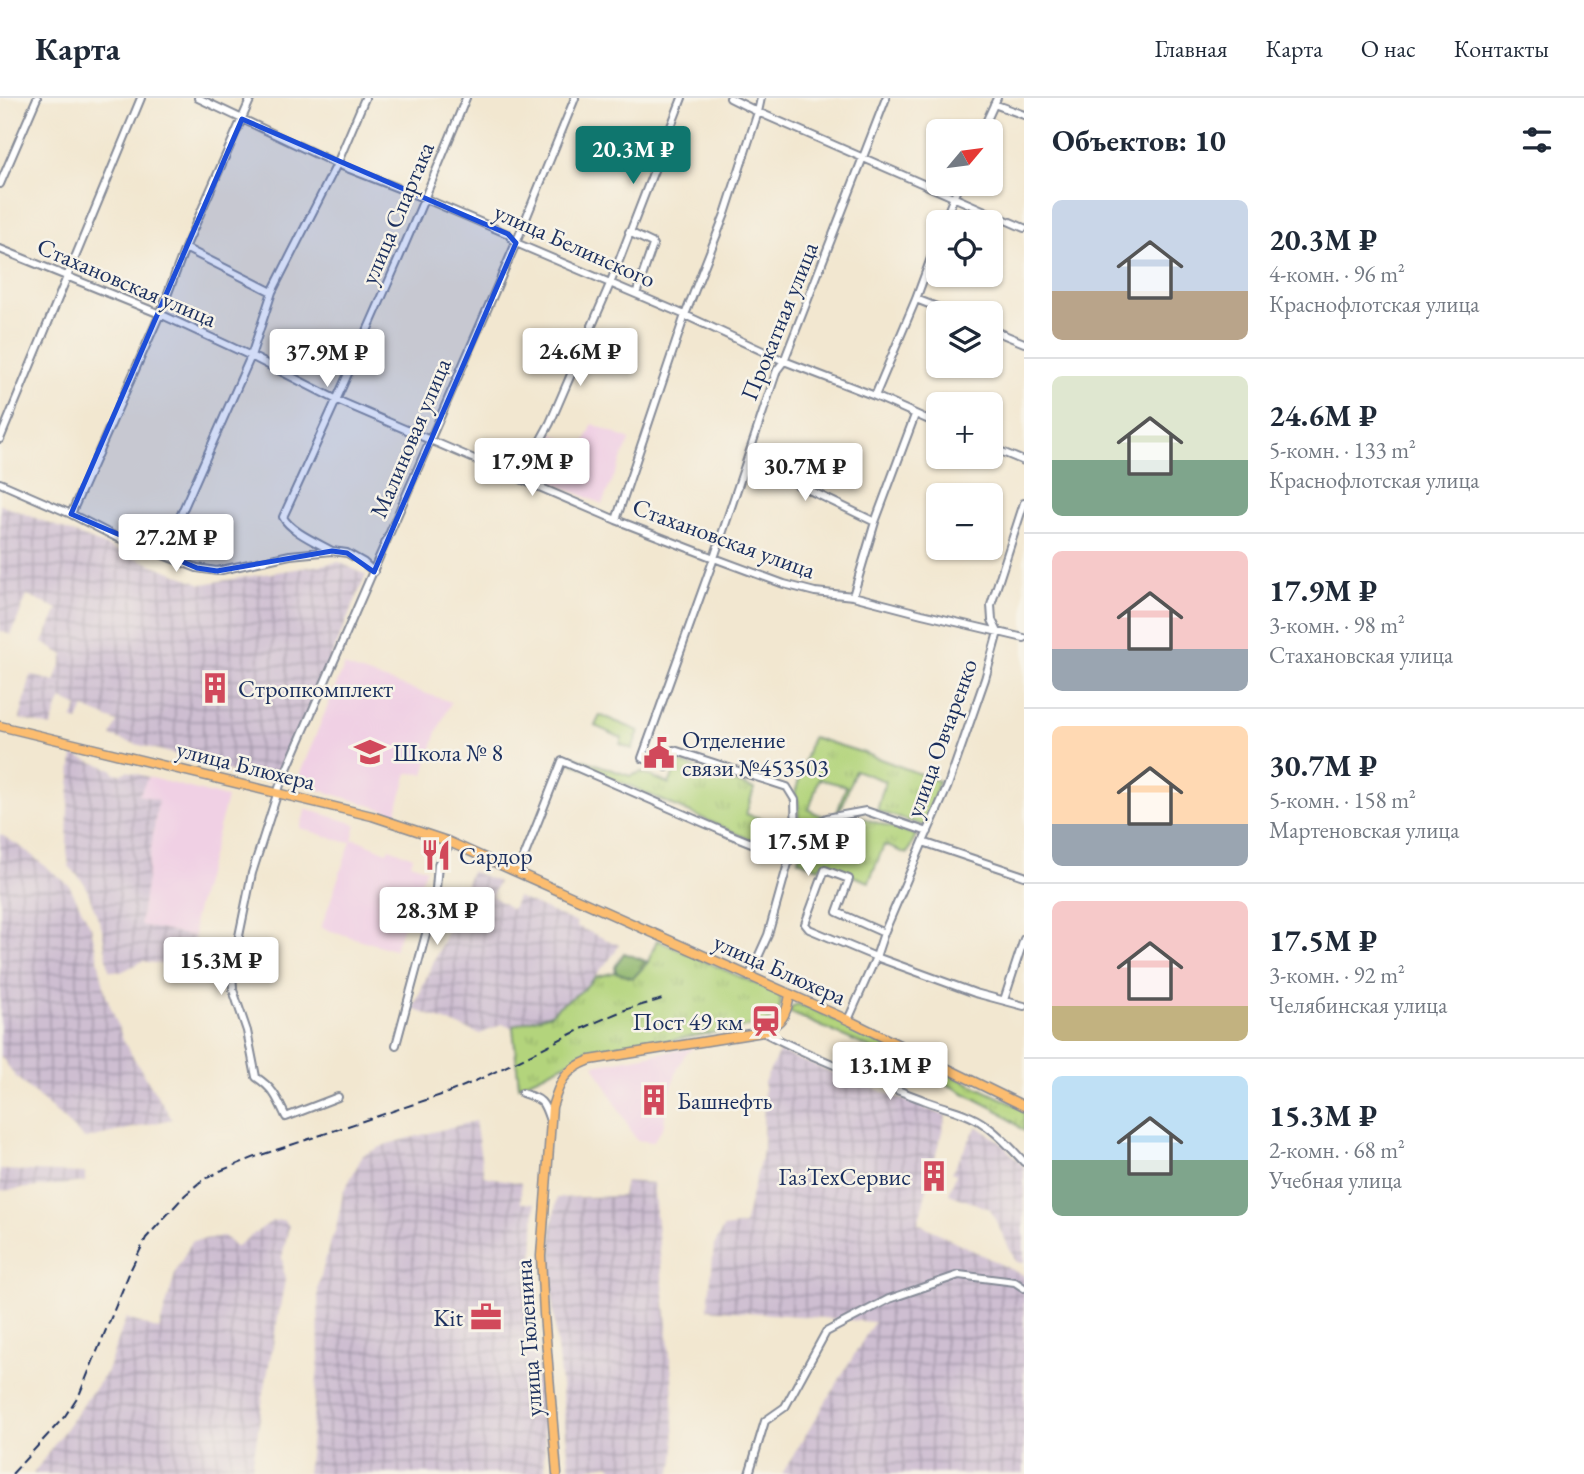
<!DOCTYPE html>
<html lang="ru">
<head>
<meta charset="utf-8">
<style>
	body { margin:0; font-family:"EB Garamond",serif; background:#f2f2f3; color:#1f2937; height:100vh; display:flex; flex-direction:column; font-size:26px; white-space:nowrap }
	* { box-sizing:border-box; margin:0 }
	p { font-size:23px; color:#747a83 }
	.icon { flex:none; width:38px; height:38px; fill:none; stroke:currentColor; stroke-width:2; stroke-linecap:round; stroke-linejoin:round }
	.map { position:relative; flex:1; overflow:hidden }
	.panel { display:flex; flex-direction:column; background:#fff; width:560px }
	.panel>* { flex:none }
	.needle { width:46px; rotate:61deg }
	.controls { position:absolute; left:926px; top:21px; display:grid; gap:14px }
	.controls a { display:grid; place-items:center; width:77px; height:77px; border-radius:10px; background:#fff; box-shadow:0 2px 5px #0004; font-size:35px }
	.price { position:absolute; translate:-50% -60px; padding:0 16px; border-radius:7px; background:#fff; color:#222; font-size:23px; line-height:46px; filter:drop-shadow(0 2px 4px #0008) }
	.price::after { content:''; position:absolute; left:50%; top:42px; width:21px; height:16px; margin-left:-10px; background:inherit; clip-path:polygon(0 0,100% 0,50% 100%) }
	.price.on { background:#0f766e; color:#fff }
	ul { padding:0; list-style:none }
	li { display:flex; align-items:center; gap:21px; height:175px; padding:0 28px }
	li+li { border-top:2px solid #e0e1e3 }
	li span { display:grid; place-items:center; flex:none; width:196px; height:140px; border-radius:10px; color:#555 }
	li>.icon { margin-inline-start:auto }
	span .icon { width:84px; height:84px; fill:#fffc; stroke-width:1 }
	li b { font-size:30px }
	h2 { display:flex; justify-content:space-between; align-items:center; height:84px; padding:0 28px; font-size:30px }
	header { display:flex; align-items:center; gap:42px; box-sizing:border-box; height:98px; padding:0 35px; background:#fff; border-bottom:2px solid #e0e1e3 }
	header strong { font-size:33px }
	nav { display:flex; gap:38px; margin-inline-start:auto; font-size:24px }
	main { display:flex; flex:1; min-height:0 }
	.map>svg:first-child { display:block }
</style>
</head>
<body>
<header>
<strong>Карта</strong>
<nav><a>Главная</a><a>Карта</a><a>О нас</a><a>Контакты</a></nav>
</header>
<main>
<div class="map">
<svg width="1024" height="1376" viewBox="0 0 1024 1376">
	<defs>
		<pattern id="industrial-grid" width="8" height="8" patternUnits="userSpaceOnUse" patternTransform="scale(1.75)"><rect width="8" height="8" fill="#cebed1"/><path d="M0 4h8M4 0v8" fill="none" stroke="#a69bad"/></pattern>
		<pattern id="grass-tufts" width="24" height="20" patternUnits="userSpaceOnUse" patternTransform="scale(1.75)"><rect width="24" height="20" fill="#b3d47c"/><path d="M3 7l-1-3M5 7V3M7 7l1-3M15 17l-1-3M17 17v-4M19 17l1-3" fill="none" stroke="#99b66e"/></pattern>
		<pattern id="forest-firs" width="22" height="20" patternUnits="userSpaceOnUse" patternTransform="scale(1.75)"><rect width="22" height="20" fill="#8eb66c"/><path d="M5 1l3.5 6h-7zM16 11l3.5 6h-7z" fill="#73945c"/></pattern>
	</defs>
	<rect width="100%" height="100%" fill="#f7f3e8"/>
	<filter id="ink" filterUnits="userSpaceOnUse"><feTurbulence type="fractalNoise" baseFrequency=".0143" numOctaves="2"/><feDisplacementMap in="SourceGraphic" scale="14" xChannelSelector="R" yChannelSelector="G"/><feConvolveMatrix kernelMatrix="1 2 1 2 8 2 1 2 1" color-interpolation-filters="sRGB"/></filter>
	<filter id="wash" filterUnits="userSpaceOnUse"><feTurbulence type="fractalNoise" baseFrequency=".00686" numOctaves="4" result="noise"/><feDisplacementMap in="SourceGraphic" scale="28" xChannelSelector="R" yChannelSelector="G"/><feGaussianBlur stdDeviation="1.57" result="paint"/><feColorMatrix in="noise" values="0 0 0 0 0 0 0 0 0 0 0 0 0 0 0 0 0 1.4 0 .05"/><feComposite in="paint" operator="in"/></filter>
	<g filter="url(#wash)">
		<rect width="100%" height="100%" fill="#f2e7d0"/>
		<!-- built -->
		<path fill="#f0d0e4" d="M593,326L630,342L602,406L528,374L547,333L582,350Z
			M344,568L451,604L437,634L424,676L408,675L396,715L296,685Z
			M148,679L227,700L194,821L195,839L140,827L158,702L139,697Z
			M306,711L356,726L352,742L356,741L387,754L389,750L413,759L411,765L426,771L394,852L321,830L351,743L345,744L300,730Z
			M694,949L684,958L677,972L666,1007L664,1027L653,1044L636,1042L594,967Z"/>
		<!-- industrial -->
		<path fill="url(#industrial-grid)" d="M0,406L202,486L339,464L366,477L279,682L272,684L221,671L219,668L125,643L111,638L117,624L84,610L78,623L72,621L78,609L62,601L56,613L51,629L20,621L31,577L55,584L64,557L43,545L58,511L27,498L11,537L0,533Z
			M73,657L112,671L114,675L121,676L127,673L148,679L139,697L158,702L140,827L195,839L187,871L143,863L121,874L109,872L102,831L85,786L69,768L67,753L68,710Z
			M0,736L21,749L69,787L91,829L106,897L125,946L172,1021L85,1041L15,978L0,957Z
			M471,773L498,784L492,798L512,811L517,799L577,825L576,828L619,847L614,856L583,892L558,909L550,916L515,927L513,930L503,926L480,936L413,911L453,819Z
			M779,954L946,1018L918,1125L1024,1178V1376H782L874,1224L708,1211L714,1148L723,1130L744,1127L763,1052L764,984Z
			M475,1023L484,1078L521,1085V1105H535L532,1203L545,1345L544,1361L546,1376H307L319,1261L318,1189L329,1148L336,1131L343,1095L363,1057L387,1046Z
			M977,1028L1000,1044L1024,1069V1165L1016,1164L990,1111L949,1096L956,1076L952,1074Z
			M0,1072L85,1075V1084L0,1093Z
			M625,1083L653,1085L672,1278L675,1349L674,1363L670,1376H617L609,1366L570,1374L553,1211L552,1130L557,1100L622,1098Z
			M283,1122L289,1128L282,1159L285,1182L264,1294L251,1376H33L107,1273L126,1220L159,1232L176,1173L192,1143L224,1138L235,1149L272,1123Z"/>
		<!-- grass -->
		<path fill="url(#grass-tufts)" stroke="#67826d" stroke-width="2" d="M600,617L639,633L632,651L620,646L622,640L595,628Z
			M812,639L864,655L939,683L925,728L877,713L885,683L855,672L843,706L837,715L846,688L819,681L809,712L824,719L802,730L799,729L798,703L795,695Z
			M570,657L630,678L641,674L669,686L679,664L754,691L746,716L776,725L775,730L789,736L784,744L758,745L630,688L567,663Z
			M862,720L916,737L907,756L884,747L869,784L821,766L819,770L798,762C800,755 801,747 805,740C814,720 844,722 862,720Z
			M657,842L779,896C785,909 775,919 765,926L590,956L579,959L519,988L513,930L514,927L551,916L558,909L583,892L595,879L616,874L633,880L648,864Z
			M797,906L812,911L1013,1006L1024,1012V1033L1001,1014L972,999L917,971L789,914L792,909Z"/>
		<!-- forest -->
		<path fill="url(#forest-firs)" stroke="#547265" stroke-width="2" d="M624,855L648,864L633,880L616,874L615,869Z"/>
	</g>
	<g filter="url(#ink)">
		<g fill="none" stroke-linecap="round" stroke-linejoin="round">
			<defs>
				<path id="minor" d="M198,0L337,66L426,101L508,136L516,145L685,217L784,263L875,298L938,326
					M730,0L758,14L1024,130
					M994,6L1024,17
					M982,33L997,0
					M0,86L37,0
					M944,124L959,86
					M629,134L652,145L653,147L636,196
					M185,150L272,194
					M0,151L160,216L251,258L337,302L616,422L714,460L784,486L815,494L853,498L922,516L1024,540
					M916,201L952,215
					M990,231L1024,245
					M875,298L916,201L938,141
					M0,341L141,0
					M990,349L1024,363
					M747,362L875,424
					M520,380L550,325L610,186L682,0
					M0,385L71,416L116,439L197,470L217,473L290,457L332,453L347,455L363,464L374,474
					M71,416L160,216L185,150L251,0
					M616,422L685,217L725,116L758,14L761,0
					M332,453C318,445 290,433 283,419C347,280 409,141 466,0
					M163,457L251,258L272,194L337,66L365,0
					M853,498L875,424L915,317
					M923,744L1024,778
					M518,774L562,663L729,736L759,748L787,746L796,737L827,720L866,713L928,734
					M884,835L837,814L849,781L825,772L805,826L809,831L876,859L975,895L1024,908
					M749,879L768,837L796,737L795,702L787,689L674,652L667,669L642,660L714,460L777,272L784,263L886,0
					M1004,902L1024,841
					M848,922L876,859L884,835L923,744L947,690L985,581L998,534L992,522L991,507L1024,405
					M763,934C813,960 867,981 921,1001C942,1010 966,1013 985,1027C1000,1037 1012,1051 1024,1064
					M396,947L430,821L436,791L438,766L450,745
					M522,995C543,1002 543,1002 550,1023
					M338,999L286,1019C277,1000 274,991 256,979L247,933L233,892L232,872L252,775L280,687L516,145L575,0
					M749,1376L765,1323L785,1309L826,1234L889,1201L959,1177L1015,1184L1024,1190"/>
				<path id="major" d="M0,628L372,718L447,743L848,922L1024,1008
					M557,1376L544,1216L541,1158L552,1009C560,983 564,972 590,962L763,934C782,924 786,919 790,897"/>
			</defs>
			<!-- minor casing -->
			<use href="#minor" stroke="#868b97" stroke-width="10"/>
			<!-- major casing -->
			<use href="#major" stroke="#868b97" stroke-width="11"/>
			<!-- minor -->
			<use href="#minor" stroke="#fff" stroke-width="6"/>
			<!-- major -->
			<use href="#major" stroke="#fcbd6f" stroke-width="8"/>
			<!-- rail -->
			<path stroke="#1b2f5e" stroke-width="2" stroke-dasharray="10 5" stroke-linecap="butt" d="M12,1376L65,1318L80,1295L131,1171L146,1140L185,1097L200,1084L220,1073L258,1058L447,995C508,971 564,936 625,912C637,908 650,905 662,901"/>
		</g>
	</g>
	<!-- marked area -->
	<path fill="#1d4ed8" fill-opacity="0.2" stroke="#1d4ed8" stroke-width="5" stroke-linejoin="round" d="M242,21L508,136L516,145L374,474L347,455L332,453L217,473L197,470L71,416Z"/>
	<!-- icons -->
	<defs>
		<symbol id="building-bare" viewBox="-9 -9 18 18"><path d="M-4-6H4V6H1V3H-1V6H-4ZM-2.5-4.3h1.7v1.8h-1.7ZM.8-4.3h1.7v1.8H.8ZM-2.5-1h1.7V.8h-1.7ZM.8-1h1.7V.8H.8Z" fill="#d1495b" stroke="#f7f3e8" stroke-width="2.5" paint-order="stroke"/></symbol>
		<symbol id="school-bare" viewBox="-9 -9 18 18"><path d="M0-5L7-2L0 1L-7-2ZM-4 1L0 2.5L4 1V4Q0 6-4 4Z" fill="#d1495b" stroke="#f7f3e8" stroke-width="2.5" paint-order="stroke"/></symbol>
		<symbol id="civic-bare" viewBox="-9 -9 18 18"><path d="M-.6-6.5H3V-4.5H.6V-3L4-1V1h2V6H-6V1h2V-1L-.6-3ZM-1.2 2.5V6h2.4V2.5Z" fill="#d1495b" stroke="#f7f3e8" stroke-width="2.5" paint-order="stroke"/></symbol>
		<symbol id="restaurant-bare" viewBox="-9 -9 18 18"><path d="M-5-6h1v4h1v-4h1v4h1v-4h1v5L-1.5 .5V6h-2V.5L-5-1ZM5-6V6H3V1.5H1.5Q1.5-4 5-6Z" fill="#d1495b" stroke="#f7f3e8" stroke-width="2.5" paint-order="stroke"/></symbol>
		<symbol id="station-bare" viewBox="-9 -9 18 18"><path d="M-3-6H3Q5-6 5-4V2Q5 4 3 4L4.5 6H3L1.5 4h-3L-3 6H-4.5L-3 4Q-5 4-5 2V-4Q-5-6-3-6ZM-3.5-4v3h7v-3ZM-3.5 1v1.5H-2V1ZM2 1v1.5H3.5V1Z" fill="#d1495b" stroke="#f7f3e8" stroke-width="2.5" paint-order="stroke"/></symbol>
		<symbol id="office-bare" viewBox="-9 -9 18 18"><path d="M-6-3h4V-5.5h4V-3h4V5H-6ZM-1-4.5V-3h2v-1.5ZM-6 0V1H6V0Z" fill="#d1495b" stroke="#f7f3e8" stroke-width="2.5" paint-order="stroke"/></symbol>
	</defs>
	<g fill-rule="evenodd">
		<use href="#building-bare" x="193" y="568" width="44" height="44"/>
		<use href="#school-bare" x="348" y="632" width="44" height="44"/>
		<use href="#civic-bare" x="637" y="633" width="44" height="44"/>
		<use href="#restaurant-bare" x="414" y="735" width="44" height="44"/>
		<use href="#station-bare" x="744" y="901" width="44" height="44"/>
		<use href="#building-bare" x="632" y="980" width="44" height="44"/>
		<use href="#building-bare" x="912" y="1056" width="44" height="44"/>
		<use href="#office-bare" x="464" y="1197" width="44" height="44"/>
	</g>
	<g text-anchor="middle" dominant-baseline="central" stroke-width="5" stroke-linejoin="round" paint-order="stroke">
		<!-- street labels -->
		<g font-size="24" fill="#1b2f5e" stroke="#f7f3e8">
			<text transform="translate(397 115) rotate(-67)">улица Спартака</text>
			<text transform="translate(575 147) rotate(24)">улица Белинского</text>
			<text transform="translate(127 184) rotate(23)">Стахановская улица</text>
			<text transform="translate(779 223) rotate(-68)">Прокатная улица</text>
			<text transform="translate(410 340) rotate(-67)">Малиновая улица</text>
			<text transform="translate(724 440) rotate(20)">Стахановская улица</text>
			<text transform="translate(941 640) rotate(-70)">улица Овчаренко</text>
			<text transform="translate(246 667) rotate(14)">улица Блюхера</text>
			<text transform="translate(780 871) rotate(24)">улица Блюхера</text>
			<text transform="translate(528 1240) rotate(-94)">улица Тюленина</text>
		</g>
		<!-- poi labels -->
		<g font-size="24" fill="#1b2f5e" stroke="#f7f3e8" text-anchor="start">
			<text x="238" y="590">Стропкомплект</text>
			<text x="682" y="641">Отделение<tspan x="682" dy="28">связи №453503</tspan></text>
			<text x="393" y="654">Школа № 8</text>
			<text x="459" y="757">Сардор</text>
			<text x="743" y="923" text-anchor="end">Пост 49 км</text>
			<text x="677" y="1002">Башнефть</text>
			<text x="911" y="1078" text-anchor="end">ГазТехСервис</text>
			<text x="463" y="1219" text-anchor="end">Kit</text>
		</g>
	</g>
</svg>
<div class="controls">
<a><svg class="needle" viewBox="-14 -14 28 28"><path d="M0-13l5 13h-10z" fill="#e53935"/><path d="M0 13l5-13h-10z" fill="#747a83"/></svg></a>
<a><svg class="icon" aria-label="locate" viewBox="0 0 24 24"><circle cx="12" cy="12" r="6"/><path d="M12 2v4M12 18v4M2 12h4M18 12h4"/></svg></a>
<a><svg class="icon" aria-label="layers" viewBox="0 0 24 24"><path d="M12 4l9 5-9 5-9-5zM3 14l9 5 9-5"/></svg></a>
<a>+</a>
<a>−</a>
</div>
<b class="price on" style="left:633px;top:88px">20.3M ₽</b>
<b class="price" style="left:580px;top:290px">24.6M ₽</b>
<b class="price" style="left:327px;top:291px">37.9M ₽</b>
<b class="price" style="left:532px;top:400px">17.9M ₽</b>
<b class="price" style="left:805px;top:405px">30.7M ₽</b>
<b class="price" style="left:176px;top:476px">27.2M ₽</b>
<b class="price" style="left:808px;top:780px">17.5M ₽</b>
<b class="price" style="left:437px;top:849px">28.3M ₽</b>
<b class="price" style="left:221px;top:899px">15.3M ₽</b>
<b class="price" style="left:890px;top:1004px">13.1M ₽</b>
</div>
<section class="panel">
<h2>Объектов: 10<svg class="icon" aria-label="filters" viewBox="0 0 24 24"><path d="M4 7h16M4 17h16"/><circle cx="9" cy="7" r="2"/><circle cx="15" cy="17" r="2"/></svg></h2>
<ul>
<li><span style="background:linear-gradient(#c9d6e8 65%,#b9a48a 0)"><svg class="icon" aria-label="home" viewBox="0 0 24 24"><path d="M3 11l9-7 9 7M6 9v11h12V9"/></svg></span><div><b>20.3M ₽</b><p>4-комн. · 96 m²</p><p>Краснофлотская улица</p></div></li>
<li><span style="background:linear-gradient(#dfe7d0 60%,#7fa58c 0)"><svg class="icon" aria-label="home" viewBox="0 0 24 24"><path d="M3 11l9-7 9 7M6 9v11h12V9"/></svg></span><div><b>24.6M ₽</b><p>5-комн. · 133 m²</p><p>Краснофлотская улица</p></div></li>
<li><span style="background:linear-gradient(#f6c9c9 70%,#9aa5b1 0)"><svg class="icon" aria-label="home" viewBox="0 0 24 24"><path d="M3 11l9-7 9 7M6 9v11h12V9"/></svg></span><div><b>17.9M ₽</b><p>3-комн. · 98 m²</p><p>Стахановская улица</p></div></li>
<li><span style="background:linear-gradient(#ffd9b3 70%,#9aa5b1 0)"><svg class="icon" aria-label="home" viewBox="0 0 24 24"><path d="M3 11l9-7 9 7M6 9v11h12V9"/></svg></span><div><b>30.7M ₽</b><p>5-комн. · 158 m²</p><p>Мартеновская улица</p></div></li>
<li><span style="background:linear-gradient(#f6c9c9 75%,#c2b280 0)"><svg class="icon" aria-label="home" viewBox="0 0 24 24"><path d="M3 11l9-7 9 7M6 9v11h12V9"/></svg></span><div><b>17.5M ₽</b><p>3-комн. · 92 m²</p><p>Челябинская улица</p></div></li>
<li><span style="background:linear-gradient(#bfe0f5 60%,#7fa58c 0)"><svg class="icon" aria-label="home" viewBox="0 0 24 24"><path d="M3 11l9-7 9 7M6 9v11h12V9"/></svg></span><div><b>15.3M ₽</b><p>2-комн. · 68 m²</p><p>Учебная улица</p></div></li>
</ul>
</section>
</main>
</body>
</html>
